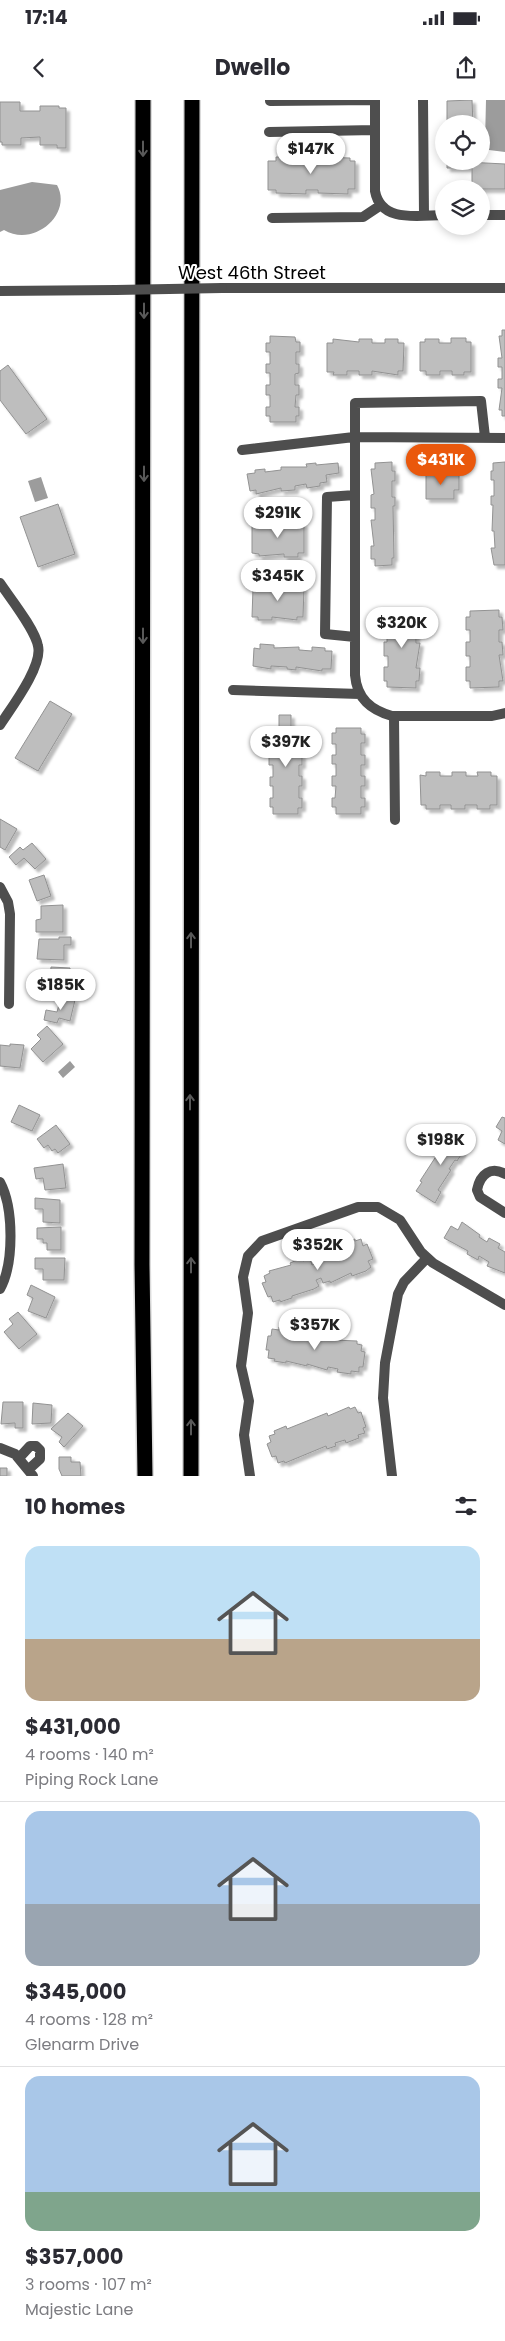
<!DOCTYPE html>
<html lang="en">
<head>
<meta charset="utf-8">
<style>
	body { margin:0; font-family:Poppins,sans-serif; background:#f7f7f7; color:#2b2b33; height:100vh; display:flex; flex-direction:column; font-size:19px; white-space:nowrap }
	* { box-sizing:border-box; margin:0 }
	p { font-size:16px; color:#7c7c81 }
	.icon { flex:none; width:28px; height:28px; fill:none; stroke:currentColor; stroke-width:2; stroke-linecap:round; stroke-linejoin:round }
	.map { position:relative; height:1376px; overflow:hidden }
	.details { display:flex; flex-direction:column; background:#fff; flex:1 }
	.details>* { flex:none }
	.tools { position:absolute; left:435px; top:15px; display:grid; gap:10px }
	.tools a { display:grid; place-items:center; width:55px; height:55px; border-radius:50%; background:#fff; box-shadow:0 2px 8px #0003; font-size:25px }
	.price { position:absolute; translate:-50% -42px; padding:0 11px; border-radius:18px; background:#fff; color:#222; font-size:16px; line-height:32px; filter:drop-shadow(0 1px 2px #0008) }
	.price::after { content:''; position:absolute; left:50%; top:30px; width:15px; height:11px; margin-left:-8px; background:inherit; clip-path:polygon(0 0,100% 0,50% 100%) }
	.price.current { background:#ea580c; color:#fff }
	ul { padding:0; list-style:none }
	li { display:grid; align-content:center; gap:10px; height:265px; padding:0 25px }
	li+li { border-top:1px solid #e1e1e2 }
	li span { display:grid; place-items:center; height:155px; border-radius:15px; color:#555 }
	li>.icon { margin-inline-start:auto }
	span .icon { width:90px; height:90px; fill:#fffc; stroke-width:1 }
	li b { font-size:21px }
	h2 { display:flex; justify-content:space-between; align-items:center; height:60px; padding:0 25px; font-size:21px }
	.status { display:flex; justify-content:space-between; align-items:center; height:35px; padding:0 25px; background:#fff; direction:ltr }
	.status svg { height:14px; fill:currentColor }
	header { display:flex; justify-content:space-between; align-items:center; height:65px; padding:0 25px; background:#fff; font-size:22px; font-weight:700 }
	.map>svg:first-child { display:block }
</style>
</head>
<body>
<div class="status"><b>17:14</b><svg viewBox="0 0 49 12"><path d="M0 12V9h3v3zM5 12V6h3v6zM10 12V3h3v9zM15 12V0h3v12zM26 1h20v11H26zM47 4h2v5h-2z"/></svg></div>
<header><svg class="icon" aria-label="back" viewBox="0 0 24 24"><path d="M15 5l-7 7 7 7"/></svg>Dwello<svg class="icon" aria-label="share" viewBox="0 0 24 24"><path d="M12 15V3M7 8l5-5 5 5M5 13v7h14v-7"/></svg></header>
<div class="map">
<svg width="505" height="1376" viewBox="0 0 505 1376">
	<defs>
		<filter id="shadow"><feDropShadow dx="3.5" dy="3.5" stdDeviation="1" flood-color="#0004"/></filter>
	</defs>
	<rect width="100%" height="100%" fill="#fff"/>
	<!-- water -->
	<path fill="#9c9c9c" d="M486,0H505V52L489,50L485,42Z
		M32,82L57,85C73,114 34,148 4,130L0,132V90Z
		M41,377L48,398L35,402L28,381Z
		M70,961L75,967L63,978L58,972Z"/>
	<!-- building -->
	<path fill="#bebebe" stroke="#929292" filter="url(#shadow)" d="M472,0L473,24H447V1Z
		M0,2H20V11H40V6H59V8H66V48H57V45H40V37L21,38V45H2V42H0Z
		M276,57H307L308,61H317V57L350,58V61H355V89H348V94L318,93V90H306V94L276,93V90H268V61H276Z
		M447,61L505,64V89H472V68H447Z
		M502,230H505V316H502V310H499L502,288H498V279H502V267H498V258H502L499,236H502Z
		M270,236L295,237L296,242H300V252H296V264H299V273L295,274V285H299V295H296L295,307H299V316H296V322H270V316H266V307H270V295H266V285H270V273H266V264H270V252H266V243H270Z
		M451,238H466V242H471V272H464V275H452V271H440V275H426V271H420V242H425V239H439V243H451Z
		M333,239L359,242V239H372V243H385V239H398V243H404L403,271H398V275L372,271V275H359V271H347V275H333L334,272H327V243H333Z
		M8,265L47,319L26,334L0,300V271Z
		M392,362V371H395V381H392V397H395V406H393L394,458H392V465L375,466V459H371V446H374L371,420H375V408H371V395L374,394L371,369H375V363Z
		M505,362V465H494L491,448H495L494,431H492L493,405H491V396H494V380H491V371H493V363Z
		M316,363V365L338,363L339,373L326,375L327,382L320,383V386L307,388L306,384L295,386V390L281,391V388L256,394V390L250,391L247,374L255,373V370L265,369V372L281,370V367H307L306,364Z
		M426,371H435V375H459V390H454V399H426Z
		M58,404L75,454L38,467L20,417Z
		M258,421H272V424H283V421H297V424H304V453H298V457H284V454L259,456V454L252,453V424H258Z
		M284,484L298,485V488H304L303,517H297V520L272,517V520H258V517H252L253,488H258L259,485L284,488Z
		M387,510L416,511V517H420V531L416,530V543H420L416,568H420L419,581H416V588L387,587V581H384V567H388V556H384V542H387V530H384V517H387Z
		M499,510V517H502L503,530H499V542H502L503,555H499L503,581H499V587L470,588V581H466V567H470V556H466V542H470V530H466V517H470V511Z
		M260,544L274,545V548L299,547V550L312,551V547L325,548V551H332L331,569H322V571L296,567V570L287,569V567L271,566V569L253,566L254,548L260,549Z
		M50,601L72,614L38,671L15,658Z
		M279,615H291V628H298V634H302V643H299V655H302V665H299V676H302V686H299V698H302V708H298V714H273V707H270V698H273V686H270V677H273V665H269V655H273L270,634H273V628H279Z
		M336,628H361V634H365V643H361V655H365V665H361V676H365V686H361V698H365V707H361V714H336V707H332V698H335L336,686H332V676H336V664H332V655H336V644H332V633H336Z
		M426,672H440V676H452V672H466V676H478L477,672H491V676H497V705H490V709H477V705H465V709H451V705H440V709H426V705H421L420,675L426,676Z
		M0,719L17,729L5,750L0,747Z
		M32,743L46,759L35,769L24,758L16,765L9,757L20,747L23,750Z
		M44,775L51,796L37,801L29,780Z
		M63,805V832H36V820L41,819V806Z
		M59,837H71V845H64V860L37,859L39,839H59Z
		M51,867L70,868L69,892H44L45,880H50Z
		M61,897L75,900L70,921L59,918L57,923L44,920L46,910L57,912Z
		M47,926L63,944L43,962L31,949L41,939L37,935Z
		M10,944L24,945L20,968L0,966V945L10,946Z
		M19,1005L40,1015L32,1031L11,1022Z
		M502,1017L505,1018V1044L498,1040L502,1031L496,1027Z
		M56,1025L70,1044L58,1053L55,1049L52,1051L48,1045L44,1048L37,1039Z
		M449,1029L467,1041L461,1050L463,1052L457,1061L455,1060L449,1069L451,1070L438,1090L441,1092L435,1103L416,1091L422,1082L420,1081L446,1041L443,1039Z
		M63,1064L66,1088L45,1090L43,1078L36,1079L34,1068Z
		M35,1098L60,1100V1123L43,1122V1109H35Z
		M462,1122L480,1135L479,1137L487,1142L489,1138L500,1144L498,1148L505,1152V1173L487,1166L489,1162L479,1156L478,1160L467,1154L468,1151L444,1138L451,1126L458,1130Z
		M61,1127V1150H47V1143H43V1139H37V1128Z
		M355,1139V1141L361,1139L363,1146L367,1144L373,1159L368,1161L371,1167L366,1171L352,1176L351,1173L330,1183V1181L323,1183L321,1178L316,1180L319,1186L314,1189L292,1196V1198L280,1202V1200L273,1202L271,1196L268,1197L262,1183L266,1182L264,1176L270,1173L269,1171L291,1165L290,1163L302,1158L303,1161L310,1158L312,1165L317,1163L314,1155L332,1148L333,1151L342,1147L341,1144Z
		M35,1158H65L64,1180H43V1169H35Z
		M31,1185L55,1197L46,1218L28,1211L33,1198L27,1195Z
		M18,1212L37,1234L19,1249L4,1232L13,1224L9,1219Z
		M279,1227L293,1229L292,1232L314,1234V1236L335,1237L334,1240L357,1241V1244L362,1245L361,1251L365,1252L363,1267H359V1272L351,1271V1274L337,1272L338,1269L328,1267L327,1270L307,1264V1266L286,1261V1263L274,1261L275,1259L268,1258L269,1250H266L268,1236H271L272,1229L279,1230Z
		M3,1302H23V1328H15V1323L1,1324Z
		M33,1303L52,1305L51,1323L32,1324Z
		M349,1307L350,1309L355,1307L358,1313L361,1312L366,1327L363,1328L365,1333L358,1335L359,1338L346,1343L345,1340L335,1343L336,1346L327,1349L326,1346L285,1363L284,1361L278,1363L276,1356L272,1357L267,1344L271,1342L269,1336L275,1334L274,1331L286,1326L287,1329L327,1313L328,1316Z
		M68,1313L83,1326L64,1347L59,1342L62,1337L51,1329Z
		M59,1357H71V1362H80L81,1376H62L59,1369Z
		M0,1368H7V1376H0Z"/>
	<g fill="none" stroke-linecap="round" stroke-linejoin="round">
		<defs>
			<path id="motorway" d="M143,0L142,1165L145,1376
				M191,1376L192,0"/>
		</defs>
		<!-- motorway casing -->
		<use href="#motorway" stroke="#dbdbdb" stroke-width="18"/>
		<!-- minor -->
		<path stroke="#4e4e4e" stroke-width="10" d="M375,0V91C381,124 420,115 444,115
			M423,0L424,115
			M270,1L375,0
			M269,32L375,30
			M481,115H505
			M272,118L363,117L381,105
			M485,337L481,301L355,303V575C357,599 371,610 392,616H492L505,613
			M242,350L354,337L505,338
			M355,395L327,397L325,534L355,537
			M0,483C10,498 35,529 38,546C43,566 11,608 0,625
			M233,590L360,594
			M394,616L395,720
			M0,787L8,802L10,814L9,904
			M505,1074C491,1066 480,1074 477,1090L480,1097L505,1113
			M0,1082C14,1108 14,1164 0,1189
			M0,1348L15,1354L33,1376
			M19,1358L30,1346H36L40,1350V1359L29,1369
			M250,1376L244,1335L249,1301L241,1266L248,1213L243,1177L248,1156L262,1141L358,1107H378L400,1120L421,1152L433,1163L505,1205
			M392,1376L383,1298L385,1263L398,1194L404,1182L427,1158"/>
		<!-- tertiary -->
		<path stroke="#4e4e4e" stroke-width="10" d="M222,188H505
			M0,191L116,190"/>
		<!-- motorway -->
		<use href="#motorway" stroke="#000" stroke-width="15"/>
		<!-- tertiary-bridge -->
		<path stroke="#4e4e4e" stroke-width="10" d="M116,190L222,188"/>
	</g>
	<!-- one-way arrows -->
	<defs><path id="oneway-shaft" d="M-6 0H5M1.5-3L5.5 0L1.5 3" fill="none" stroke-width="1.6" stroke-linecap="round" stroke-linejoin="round" transform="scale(1.25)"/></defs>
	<g stroke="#595959">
		<use href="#oneway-shaft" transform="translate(143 49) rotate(90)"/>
		<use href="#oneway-shaft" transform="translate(144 211) rotate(90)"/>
		<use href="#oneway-shaft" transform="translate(144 374) rotate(90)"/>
		<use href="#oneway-shaft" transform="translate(143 536) rotate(90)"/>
		<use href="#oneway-shaft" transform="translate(191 840) rotate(-90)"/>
		<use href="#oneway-shaft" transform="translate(190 1002) rotate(-90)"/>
		<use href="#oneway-shaft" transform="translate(191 1165) rotate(-90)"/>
		<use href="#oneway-shaft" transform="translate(191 1327) rotate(-90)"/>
	</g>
	<g text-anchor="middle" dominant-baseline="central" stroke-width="4" stroke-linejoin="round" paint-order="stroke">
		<!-- street labels -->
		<g font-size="18" fill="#000" stroke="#fff">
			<text x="252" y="172">West 46th Street</text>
		</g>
	</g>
</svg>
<div class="tools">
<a><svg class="icon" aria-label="locate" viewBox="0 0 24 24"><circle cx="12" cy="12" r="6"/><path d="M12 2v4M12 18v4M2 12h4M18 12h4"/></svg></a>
<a><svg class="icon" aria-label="layers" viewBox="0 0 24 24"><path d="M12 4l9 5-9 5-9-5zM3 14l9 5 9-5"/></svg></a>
</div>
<b class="price" style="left:311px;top:75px">$147K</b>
<b class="price current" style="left:441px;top:386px">$431K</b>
<b class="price" style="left:278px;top:439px">$291K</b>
<b class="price" style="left:278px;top:502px">$345K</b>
<b class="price" style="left:402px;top:549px">$320K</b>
<b class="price" style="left:286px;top:668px">$397K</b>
<b class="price" style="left:61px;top:911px">$185K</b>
<b class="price" style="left:441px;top:1066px">$198K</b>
<b class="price" style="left:318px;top:1171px">$352K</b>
<b class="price" style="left:315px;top:1251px">$357K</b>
</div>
<section class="details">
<h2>10 homes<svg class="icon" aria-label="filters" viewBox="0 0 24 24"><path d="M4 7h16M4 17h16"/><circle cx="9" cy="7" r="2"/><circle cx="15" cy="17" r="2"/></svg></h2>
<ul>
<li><span style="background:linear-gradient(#bfe0f5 60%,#b9a48a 0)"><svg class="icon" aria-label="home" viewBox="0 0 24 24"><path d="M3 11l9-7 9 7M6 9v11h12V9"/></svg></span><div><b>$431,000</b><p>4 rooms · 140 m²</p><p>Piping Rock Lane</p></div></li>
<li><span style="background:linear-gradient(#a9c7e8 60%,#9aa5b1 0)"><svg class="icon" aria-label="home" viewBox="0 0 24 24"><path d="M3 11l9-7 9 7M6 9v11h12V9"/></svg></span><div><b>$345,000</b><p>4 rooms · 128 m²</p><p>Glenarm Drive</p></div></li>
<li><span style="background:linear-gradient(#a9c7e8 75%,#7fa58c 0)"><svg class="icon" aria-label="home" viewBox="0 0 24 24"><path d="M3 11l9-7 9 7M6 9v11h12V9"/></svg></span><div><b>$357,000</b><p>3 rooms · 107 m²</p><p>Majestic Lane</p></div></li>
</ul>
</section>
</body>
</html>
